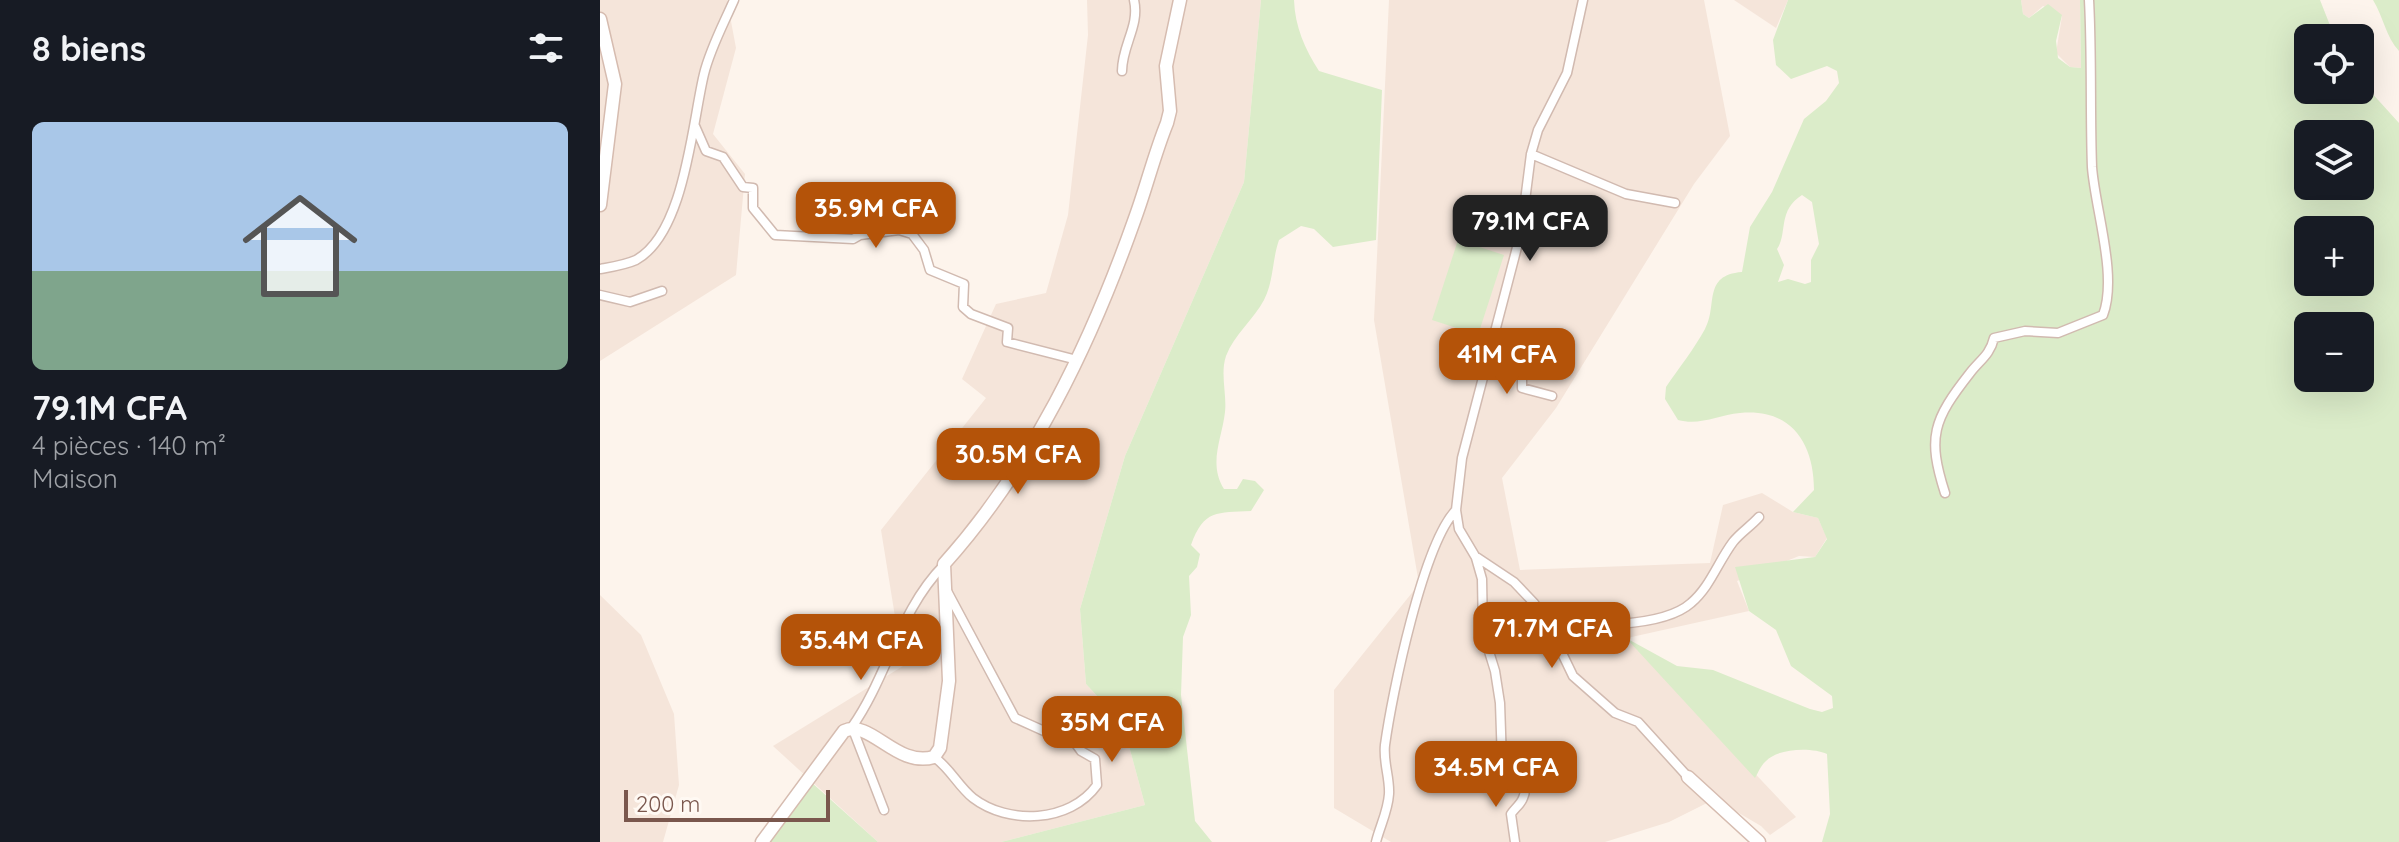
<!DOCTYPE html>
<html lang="fr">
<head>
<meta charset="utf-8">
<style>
	body { margin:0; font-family:Quicksand,sans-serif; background:#20242c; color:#f1f3f6; height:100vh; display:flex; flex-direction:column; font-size:30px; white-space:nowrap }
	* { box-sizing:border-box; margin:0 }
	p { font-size:26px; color:#9ea1a6 }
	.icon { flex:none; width:44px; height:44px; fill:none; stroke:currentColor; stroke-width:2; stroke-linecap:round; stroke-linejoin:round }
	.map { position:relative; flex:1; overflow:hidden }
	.side { display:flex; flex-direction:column; background:#171b24; width:600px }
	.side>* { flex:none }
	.tools { position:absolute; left:1694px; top:24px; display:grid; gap:16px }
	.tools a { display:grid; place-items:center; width:80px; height:80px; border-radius:12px; background:#171b24; box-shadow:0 8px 32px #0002; font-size:40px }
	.scale { position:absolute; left:24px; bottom:20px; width:206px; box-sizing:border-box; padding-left:8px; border:4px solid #7a574d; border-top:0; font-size:22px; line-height:28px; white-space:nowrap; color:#7a574d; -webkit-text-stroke:6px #fff9f3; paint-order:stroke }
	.price { position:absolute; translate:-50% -68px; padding:0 18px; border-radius:16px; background:#b45309; color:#fff; font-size:26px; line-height:52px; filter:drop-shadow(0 2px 4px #0008) }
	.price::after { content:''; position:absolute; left:50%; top:48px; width:24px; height:18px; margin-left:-12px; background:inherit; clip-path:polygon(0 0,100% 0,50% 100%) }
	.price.current { background:#222; color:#fff }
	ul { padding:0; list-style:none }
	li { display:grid; align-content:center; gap:16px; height:424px; padding:0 32px }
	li+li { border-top:2px solid #363941 }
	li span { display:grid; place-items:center; height:248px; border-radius:12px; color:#555 }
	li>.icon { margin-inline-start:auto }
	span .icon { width:144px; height:144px; fill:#fffc; stroke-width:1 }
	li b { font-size:34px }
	h2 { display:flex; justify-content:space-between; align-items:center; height:96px; padding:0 32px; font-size:34px }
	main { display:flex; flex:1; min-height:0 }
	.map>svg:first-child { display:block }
</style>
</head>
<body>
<main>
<section class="side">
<h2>8 biens<svg class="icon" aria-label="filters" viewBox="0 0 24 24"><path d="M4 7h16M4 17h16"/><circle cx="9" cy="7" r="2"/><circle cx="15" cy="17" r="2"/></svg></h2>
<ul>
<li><span style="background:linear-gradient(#a9c7e8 60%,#7fa58c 0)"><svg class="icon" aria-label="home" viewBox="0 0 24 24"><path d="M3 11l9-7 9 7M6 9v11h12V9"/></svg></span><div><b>79.1M CFA</b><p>4 pièces · 140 m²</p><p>Maison</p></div></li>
</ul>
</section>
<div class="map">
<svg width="1799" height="842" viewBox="0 0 1799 842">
	<rect width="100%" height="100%" fill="#fdf4ec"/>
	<!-- residential -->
	<path fill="#f5e5da" d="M0,0H127L136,48L113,134L145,174L136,275L0,361Z
		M487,0H661L644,182L525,456L480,609L486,684L523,724L545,805L401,842H278L173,746L303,666L281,530L386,398L362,379L396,304L446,293L468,215L488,35Z
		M789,0H1104L1130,136L1094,184L956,408L902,478L920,570L1110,563L1123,505L1162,493L1193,512L1218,518L1227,538L1215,557L1199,556L1137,581L1149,611L1027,638L1196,817L1170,835L1161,826L1115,799L1069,822L1005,842H791L734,808V690L819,584L774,320Z
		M1134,0H1188L1176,28Z
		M1421,0H1480L1481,68L1470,67L1456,53L1462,16L1443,6L1429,18L1423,14Z
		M0,595L41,635L74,714L79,785L63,842H0Z"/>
	<!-- green -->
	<path fill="#dbecc9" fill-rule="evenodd" d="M661,0H694C695,27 705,49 719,71L782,90L776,240L733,247L714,229L701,226L679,240C672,260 674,280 664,300C654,319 634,335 626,356C620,374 627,394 625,412C622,439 608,463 624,489H637L643,479L655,481L664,490L651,511C617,513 604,509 591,545L600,554L597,567L589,576L591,615L583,637L581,695L595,821L612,842H401L545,805L523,724L486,684L480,609L525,456L644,182Z
		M1188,0H1421L1423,14L1429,18L1448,4L1462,15L1456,41L1458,58L1470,67L1481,68L1480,0H1720L1735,38H1708V90H1760V80L1799,123V842H1222L1230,814L1227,754C1212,747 1178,748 1166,761C1161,765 1158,773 1155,778L1026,638L1077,666L1113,670L1210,709L1222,712L1233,708L1232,696L1191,666L1176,630L1149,611L1135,567L1215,557L1227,539L1218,518L1193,512L1214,490C1214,443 1191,408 1140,413C1118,415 1100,426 1078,420L1065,399L1066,387C1079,368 1094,349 1105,329C1118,306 1102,275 1142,272L1150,227L1172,192L1204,119L1226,101L1239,83L1237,71L1227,66L1191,79L1176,65L1173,40ZM1708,134H1760V186H1708ZM1202,195L1212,202L1219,244L1211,260V282L1205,284L1188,279L1178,282L1184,265L1177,249C1188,233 1177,211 1202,195ZM1708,230H1760V282H1708ZM1708,326H1760V378H1708Z
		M1773,0H1799V51C1786,37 1783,16 1773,0Z
		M858,240L904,255L878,335L832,320Z
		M201,773L278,842H170L211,786Z"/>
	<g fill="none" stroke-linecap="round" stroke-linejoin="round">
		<defs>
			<path id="street" d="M983,0L967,73L938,130L931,154L921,232L862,458L856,510L859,529L875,556L914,582L934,603L947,622L973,676L1015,713L1038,722L1088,777
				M522,71C522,45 540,26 534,0
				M95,126L106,151L123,157L143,187L153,188V208L175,235L253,239L260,235L299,230L312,234L324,250L330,270L364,284L363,307L371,314L408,328L407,342L477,360
				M931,154L1026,194L1075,203
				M0,269C11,267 25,265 36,260C85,233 92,123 104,74C110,49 124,23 134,0
				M0,295L30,302L62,291
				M891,349L922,367V388L952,396
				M1345,493C1327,437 1333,420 1370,373C1380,360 1390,355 1394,338L1425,331L1458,333L1503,315C1518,276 1495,209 1492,167C1490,112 1492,56 1489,0
				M876,558L882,579L883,632L895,671L900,703L902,762C906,775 932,779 923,798C921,804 914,809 911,814L915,842
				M947,622C983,627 1063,628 1091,603C1110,587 1118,562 1133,542C1140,533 1151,526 1159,517
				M334,757C350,768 358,786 373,798C408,825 470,823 497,785L495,759L481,751L471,737L444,731L415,718L347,591
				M284,810L252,727C288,676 299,610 344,565
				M776,842C780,826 788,811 789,794C790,778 783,762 785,745C792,694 823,544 856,510"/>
			<path id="secondary" d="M0,19L15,84L0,205
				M1088,777L1159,842
				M162,842L244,731C271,719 296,768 334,757L340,748L349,681L344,564C432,466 490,345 534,221C546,189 554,155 567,123L570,111L566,66L580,0"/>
		</defs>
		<!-- street casing -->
		<use href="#street" stroke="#d1bab0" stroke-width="11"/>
		<!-- secondary casing -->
		<use href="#secondary" stroke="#d6bcb0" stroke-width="15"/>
		<!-- street -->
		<use href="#street" stroke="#fff" stroke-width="8"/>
		<!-- secondary -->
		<use href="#secondary" stroke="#fff" stroke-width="12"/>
	</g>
</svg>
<div class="tools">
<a><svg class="icon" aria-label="locate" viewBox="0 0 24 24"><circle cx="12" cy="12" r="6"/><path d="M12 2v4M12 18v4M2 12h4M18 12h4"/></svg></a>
<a><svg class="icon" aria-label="layers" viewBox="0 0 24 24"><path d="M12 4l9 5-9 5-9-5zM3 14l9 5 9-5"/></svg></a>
<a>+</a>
<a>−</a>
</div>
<div class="scale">200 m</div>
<b class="price" style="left:276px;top:250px">35.9M CFA</b>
<b class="price current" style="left:930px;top:263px">79.1M CFA</b>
<b class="price" style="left:907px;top:396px">41M CFA</b>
<b class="price" style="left:418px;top:496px">30.5M CFA</b>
<b class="price" style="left:952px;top:670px">71.7M CFA</b>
<b class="price" style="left:261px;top:682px">35.4M CFA</b>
<b class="price" style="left:512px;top:764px">35M CFA</b>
<b class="price" style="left:896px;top:809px">34.5M CFA</b>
</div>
</main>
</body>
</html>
